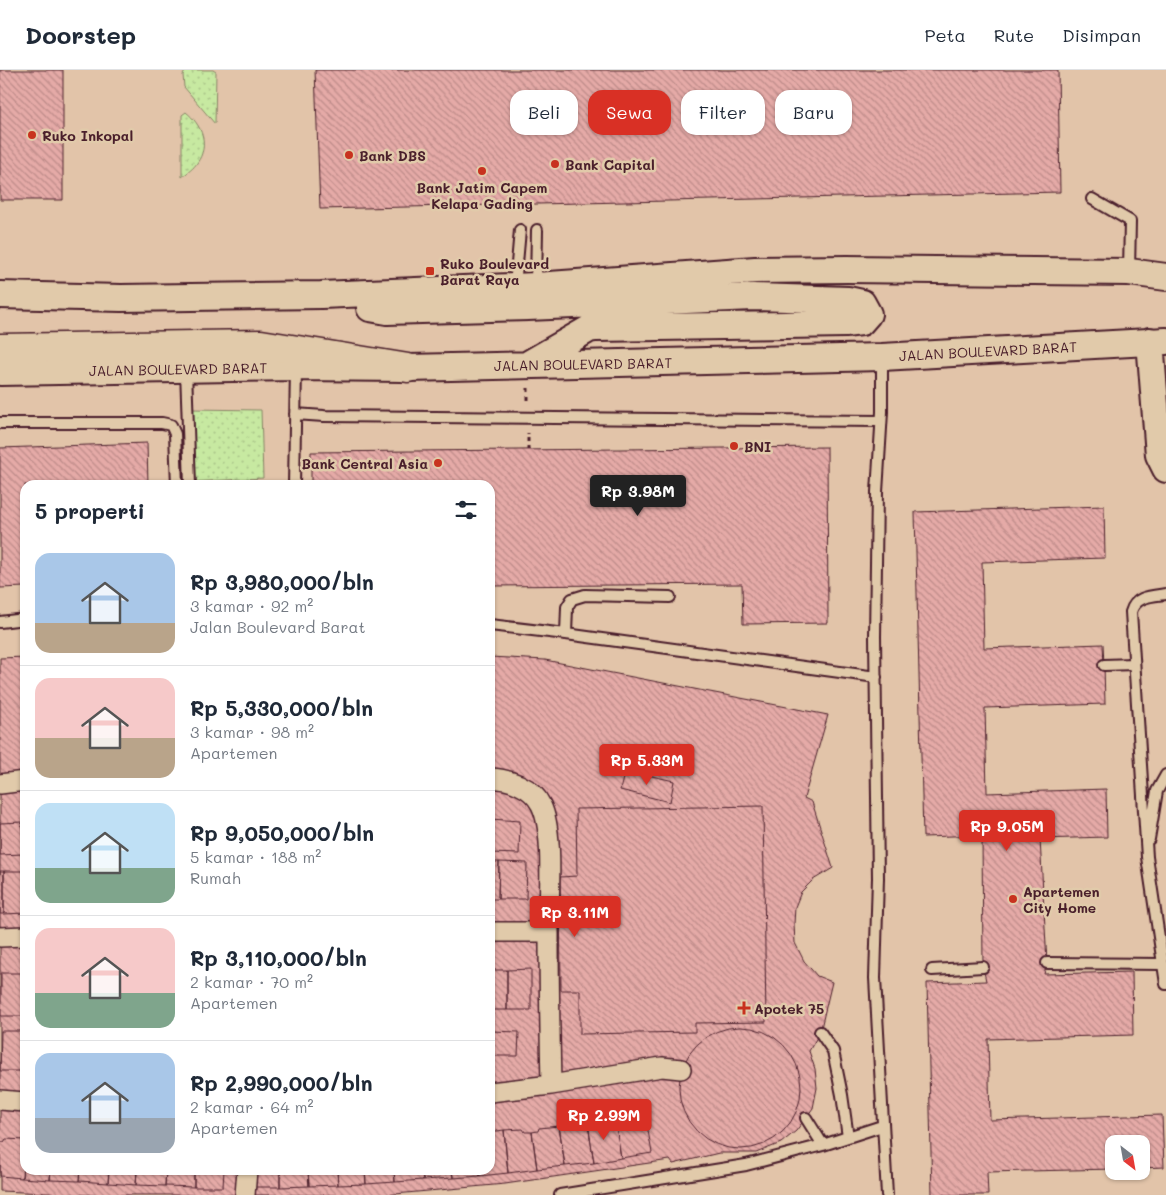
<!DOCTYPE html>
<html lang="id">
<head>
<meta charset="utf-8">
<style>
	body { margin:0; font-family:Mali,sans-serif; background:#f6f6f7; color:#1f2937; height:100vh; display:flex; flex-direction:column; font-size:19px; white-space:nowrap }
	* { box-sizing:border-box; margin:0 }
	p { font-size:16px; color:#747a83 }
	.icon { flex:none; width:28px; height:28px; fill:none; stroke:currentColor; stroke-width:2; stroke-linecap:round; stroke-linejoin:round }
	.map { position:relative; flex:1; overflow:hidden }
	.side { position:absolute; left:20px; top:410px; width:475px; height:695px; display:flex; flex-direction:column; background:#fff; border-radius:15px; box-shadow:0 1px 4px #0004 }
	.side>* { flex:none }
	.banner { position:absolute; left:510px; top:20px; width:475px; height:45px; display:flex; gap:10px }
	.needle { width:32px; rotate:149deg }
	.fabs { position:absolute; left:1105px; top:1065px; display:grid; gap:10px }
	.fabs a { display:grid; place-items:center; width:45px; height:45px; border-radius:10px; background:#fff; box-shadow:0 1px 4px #0004; font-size:25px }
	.price { position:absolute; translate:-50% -42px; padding:0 11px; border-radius:5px; background:#d93025; color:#fff; font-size:16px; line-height:32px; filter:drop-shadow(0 1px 2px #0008) }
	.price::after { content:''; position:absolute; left:50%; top:30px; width:15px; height:11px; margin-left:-8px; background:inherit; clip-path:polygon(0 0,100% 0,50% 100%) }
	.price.selected { background:#222; color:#fff }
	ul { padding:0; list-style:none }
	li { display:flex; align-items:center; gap:15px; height:125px; padding:0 15px }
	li+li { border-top:1px solid #e0e1e3 }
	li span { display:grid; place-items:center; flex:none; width:140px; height:100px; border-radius:15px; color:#555 }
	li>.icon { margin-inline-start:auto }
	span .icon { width:60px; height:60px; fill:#fffc; stroke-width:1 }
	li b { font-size:21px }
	h2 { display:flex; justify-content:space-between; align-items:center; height:60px; padding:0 15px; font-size:21px }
	.chip { padding:0 18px; border-radius:15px; background:#fff; box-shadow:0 1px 4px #0004; font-size:18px; line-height:45px }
	.chip.selected { background:#d93025; color:#fff }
	header { display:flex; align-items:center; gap:30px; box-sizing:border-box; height:70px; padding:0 25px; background:#fff; border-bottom:1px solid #e0e1e3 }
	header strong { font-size:24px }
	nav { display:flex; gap:28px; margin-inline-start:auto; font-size:18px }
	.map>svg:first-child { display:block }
</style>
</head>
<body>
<header>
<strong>Doorstep</strong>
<nav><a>Peta</a><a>Rute</a><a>Disimpan</a></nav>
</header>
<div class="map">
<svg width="1166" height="1125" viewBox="0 0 1166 1125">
	<defs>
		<pattern id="grass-dots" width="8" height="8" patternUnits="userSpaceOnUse" patternTransform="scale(1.25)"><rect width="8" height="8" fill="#c7e9a1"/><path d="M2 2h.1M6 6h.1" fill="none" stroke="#acc78b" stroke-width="1.8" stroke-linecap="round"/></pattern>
		<pattern id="building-back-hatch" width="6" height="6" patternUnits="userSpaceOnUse" patternTransform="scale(1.25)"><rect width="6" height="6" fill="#e5aaa7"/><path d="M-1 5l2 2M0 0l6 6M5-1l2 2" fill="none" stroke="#bc8a88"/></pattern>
	</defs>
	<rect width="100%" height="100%" fill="#e2c4a9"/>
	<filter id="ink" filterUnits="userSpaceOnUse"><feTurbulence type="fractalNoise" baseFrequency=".02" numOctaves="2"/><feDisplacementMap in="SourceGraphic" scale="10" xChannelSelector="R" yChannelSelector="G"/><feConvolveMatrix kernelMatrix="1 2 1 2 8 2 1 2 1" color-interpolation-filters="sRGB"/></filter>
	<g filter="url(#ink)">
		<!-- grass -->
		<path fill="url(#grass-dots)" stroke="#888466" d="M186,0H213L216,2L215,54L184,17L183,5Z
			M186,42C202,55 210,75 197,93C194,98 187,103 182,107V45Z
			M192,339L261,340L263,408L193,412Z"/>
		<!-- building -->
		<path fill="url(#building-back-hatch)" stroke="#4a1f2b" d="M0,0H63V130H0Z
			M315,0H1058L1060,122L320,139Z
			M147,373L148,415H25V517L0,518V378Z
			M827,377L828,553L743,554L742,514L490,516V415H311V382Z
			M1104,436L1105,488L982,492L984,578L1103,574L1104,595L1105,634L985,638L987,723L1106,719L1107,767L1040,769L1047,893L1044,904L1132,902L1133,965L988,969L990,1050L1162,1045L1164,1097L1141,1098V1074H1114V1099L987,1102L988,1125H932L927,913L986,911L983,897L982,765L923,767L915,442Z
			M25,587V1100H490V587L545,590L828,645L804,728L812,732L833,798L813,810L801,822L795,837L794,854L795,873L804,891L817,906L832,912L820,962L809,981L815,999L817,1018L813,1038L796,1061L781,1073L756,1083H719L673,1094L670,1090L505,1114L384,1125H90L0,1121V588Z
			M625,700L674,711L670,732L620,720Z
			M763,736L766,952L695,953V962L580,964V920H561L560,807L577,806L576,739Z
			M490,749L520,751L519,784L490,783Z
			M22,752L23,784L0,785V753Z
			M22,752H25V784H23Z
			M490,792H499L498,829H490Z
			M499,792L527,793L526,829H498Z
			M0,801H4V844H0Z
			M4,801H25V843L4,844Z
			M531,899V940H507V900Z
			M490,900H507V940H490Z
			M1,903H25V946H1Z
			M679 1018a61 61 0 1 1 122 0a61 61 0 1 1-122 0Z
			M1,961H25V1001H0Z
			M490,961L519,962L518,986H490Z
			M645,1044L652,1083L621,1088L615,1049Z
			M615,1049L621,1088L594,1093L588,1054Z
			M588,1054L594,1093L565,1096L559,1056Z
			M559,1056L565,1096L537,1099L532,1062L538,1061L539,1058Z
			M523,1059L525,1062H532L537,1099L508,1103L504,1060Z
			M504,1060L508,1103L480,1106L479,1100H490V1062Z
			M6,1069L25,1070L22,1108L0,1106V1071L4,1072Z
			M25,1070V1100H51L50,1110L22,1108Z
			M51,1100H80L79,1111L50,1110Z
			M80,1100H109L108,1113L79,1111Z
			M109,1100H137L136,1115L108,1113Z
			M137,1100H166L165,1116L136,1115Z
			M166,1100H194V1117L165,1116Z
			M194,1100H224L223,1117H194Z
			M253,1100H280V1117H254Z
			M280,1100H308L309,1116L280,1117Z
			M308,1100H337L338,1115L309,1116Z
			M337,1100H365L366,1114L338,1115Z
			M365,1100H394L395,1112L366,1114Z
			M394,1100H422L423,1110L395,1112Z
			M422,1100H452L453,1108L423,1110Z
			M452,1100H479L480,1106L453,1108Z"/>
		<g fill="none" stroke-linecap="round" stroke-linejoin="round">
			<defs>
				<path id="lane" d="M1092,129L1130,151L1129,201
					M536,215L537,160
					M515,216L520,160
					M882,287V342L877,422L875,567L878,808L875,908L887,1125
					M186,300L190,415
					M295,344L324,346L881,351
					M0,353H162L171,355L175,364L177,415
					M294,415L296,298
					M1166,524C1151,526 1135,526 1131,542L1147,787L1166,914
					M0,552L25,549
					M490,555L566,564L876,607
					M566,564L567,537L572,529L585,525L670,527
					M1104,595L1134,594
					M1149,769L1157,721L1166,705
					M1047,893L1163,894
					M932,900L983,897
					M820,962L833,981L842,1025L848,1067
					M806,1048L823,1075
					M560,1125L746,1095L823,1075L882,1056"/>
				<path id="street" d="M490,708C509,709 532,716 541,735C555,763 548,830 549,863C549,914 550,965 551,1015
					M0,714L25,711
					M490,862H549
					M0,867L25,866
					M490,1022L551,1015L662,997L681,999
					M0,1030L25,1032
					M245,1125L247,1100"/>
				<path id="secondary" d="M0,225L121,228L321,225L536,216L755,200L847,199L1129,202L1166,207
					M370,238L387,241L528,237L753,227L848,230L862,233L868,244L861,252L845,254L596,258L589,259L530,293
					M1150,271L1159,385L1166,399
					M0,302L296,297L408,298L882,287L1166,271"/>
				<path id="highway" d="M0,278L261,274L408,298"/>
			</defs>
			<!-- lane casing -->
			<use href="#lane" stroke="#4a1f2b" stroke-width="14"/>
			<!-- street casing -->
			<use href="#street" stroke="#4a1f2b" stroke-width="22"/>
			<!-- secondary casing -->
			<use href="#secondary" stroke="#4a1f2b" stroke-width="30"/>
			<!-- highway casing -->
			<use href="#highway" stroke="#4a1f2b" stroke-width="31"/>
			<!-- path -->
			<path stroke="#4a1f2b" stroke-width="3" stroke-dasharray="4 4" stroke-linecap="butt" d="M528,318V332
				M528,380V363"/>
			<!-- lane -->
			<use href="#lane" stroke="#e1caaa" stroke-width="10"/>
			<!-- street -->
			<use href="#street" stroke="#e1caaa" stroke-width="19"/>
			<!-- secondary -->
			<use href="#secondary" stroke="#e1caaa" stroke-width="26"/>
			<!-- highway -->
			<use href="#highway" stroke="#e1caaa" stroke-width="28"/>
		</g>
	</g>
	<!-- markers -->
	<g fill="#c8321e" stroke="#e1caaa" stroke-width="2">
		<circle cx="32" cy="65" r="5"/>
		<circle cx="349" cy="85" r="5"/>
		<circle cx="555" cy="94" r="5"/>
		<circle cx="482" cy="101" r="5"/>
		<rect x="425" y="196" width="10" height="10" rx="2.5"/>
		<circle cx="734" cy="376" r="5"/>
		<circle cx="438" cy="393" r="5"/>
		<circle cx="1013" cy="829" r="5"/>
		<path d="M741.5 930.5h5v5h5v5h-5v5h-5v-5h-5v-5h5z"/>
	</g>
	<g text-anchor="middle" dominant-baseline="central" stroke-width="5" stroke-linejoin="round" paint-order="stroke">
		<!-- poi labels -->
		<g font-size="14" font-weight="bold" fill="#4a1f2b" stroke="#e1caaa" text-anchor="start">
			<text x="42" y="65">Ruko Inkopal</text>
			<text x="359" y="85">Bank DBS</text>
			<text x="565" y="94">Bank Capital</text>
			<text x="482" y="117" text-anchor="middle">Bank Jatim Capem<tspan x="482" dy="16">Kelapa Gading</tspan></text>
			<text x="440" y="193">Ruko Boulevard<tspan x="440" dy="16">Barat Raya</tspan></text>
			<text x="744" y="376">BNI</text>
			<text x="428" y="393" text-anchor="end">Bank Central Asia</text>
			<text x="1023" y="821">Apartemen<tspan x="1023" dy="16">City Home</tspan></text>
			<text x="754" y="938">Apotek 75</text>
		</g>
		<!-- street labels -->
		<g font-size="14" fill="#4a1f2b" stroke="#e1caaa">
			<text transform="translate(988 281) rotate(-3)">JALAN BOULEVARD BARAT</text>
			<text transform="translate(583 294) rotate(-1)">JALAN BOULEVARD BARAT</text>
			<text transform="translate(178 299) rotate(-1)">JALAN BOULEVARD BARAT</text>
		</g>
	</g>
</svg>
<div class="fabs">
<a><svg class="needle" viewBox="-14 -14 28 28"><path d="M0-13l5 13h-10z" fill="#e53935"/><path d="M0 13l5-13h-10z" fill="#747a83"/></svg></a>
</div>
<b class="price selected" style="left:638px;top:447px">Rp 3.98M</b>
<b class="price" style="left:647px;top:716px">Rp 5.33M</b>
<b class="price" style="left:1007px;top:782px">Rp 9.05M</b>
<b class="price" style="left:575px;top:868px">Rp 3.11M</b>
<b class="price" style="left:604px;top:1071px">Rp 2.99M</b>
<div class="banner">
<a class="chip">Beli</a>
<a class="chip selected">Sewa</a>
<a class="chip">Filter</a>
<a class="chip">Baru</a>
</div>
<section class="side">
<h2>5 properti<svg class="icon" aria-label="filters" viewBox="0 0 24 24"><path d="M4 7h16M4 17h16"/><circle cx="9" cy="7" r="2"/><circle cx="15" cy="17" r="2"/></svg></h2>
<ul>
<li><span style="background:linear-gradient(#a9c7e8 70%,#b9a48a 0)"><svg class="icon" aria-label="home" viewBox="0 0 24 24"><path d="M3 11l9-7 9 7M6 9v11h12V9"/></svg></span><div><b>Rp 3,980,000/bln</b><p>3 kamar · 92 m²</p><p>Jalan Boulevard Barat</p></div></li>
<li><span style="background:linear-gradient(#f6c9c9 60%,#b9a48a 0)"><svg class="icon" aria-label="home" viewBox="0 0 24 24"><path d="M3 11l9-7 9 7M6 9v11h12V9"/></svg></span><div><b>Rp 5,330,000/bln</b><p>3 kamar · 98 m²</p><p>Apartemen</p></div></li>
<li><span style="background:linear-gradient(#bfe0f5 65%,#7fa58c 0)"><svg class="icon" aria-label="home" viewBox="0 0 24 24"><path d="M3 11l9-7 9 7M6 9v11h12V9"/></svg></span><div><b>Rp 9,050,000/bln</b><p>5 kamar · 188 m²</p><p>Rumah</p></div></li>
<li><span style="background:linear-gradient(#f6c9c9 65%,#7fa58c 0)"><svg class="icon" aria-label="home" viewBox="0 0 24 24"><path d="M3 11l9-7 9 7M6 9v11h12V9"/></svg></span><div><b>Rp 3,110,000/bln</b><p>2 kamar · 70 m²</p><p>Apartemen</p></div></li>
<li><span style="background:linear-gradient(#a9c7e8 65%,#9aa5b1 0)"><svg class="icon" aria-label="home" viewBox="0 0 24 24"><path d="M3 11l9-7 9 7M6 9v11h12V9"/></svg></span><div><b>Rp 2,990,000/bln</b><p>2 kamar · 64 m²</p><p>Apartemen</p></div></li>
</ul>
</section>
</div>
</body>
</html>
